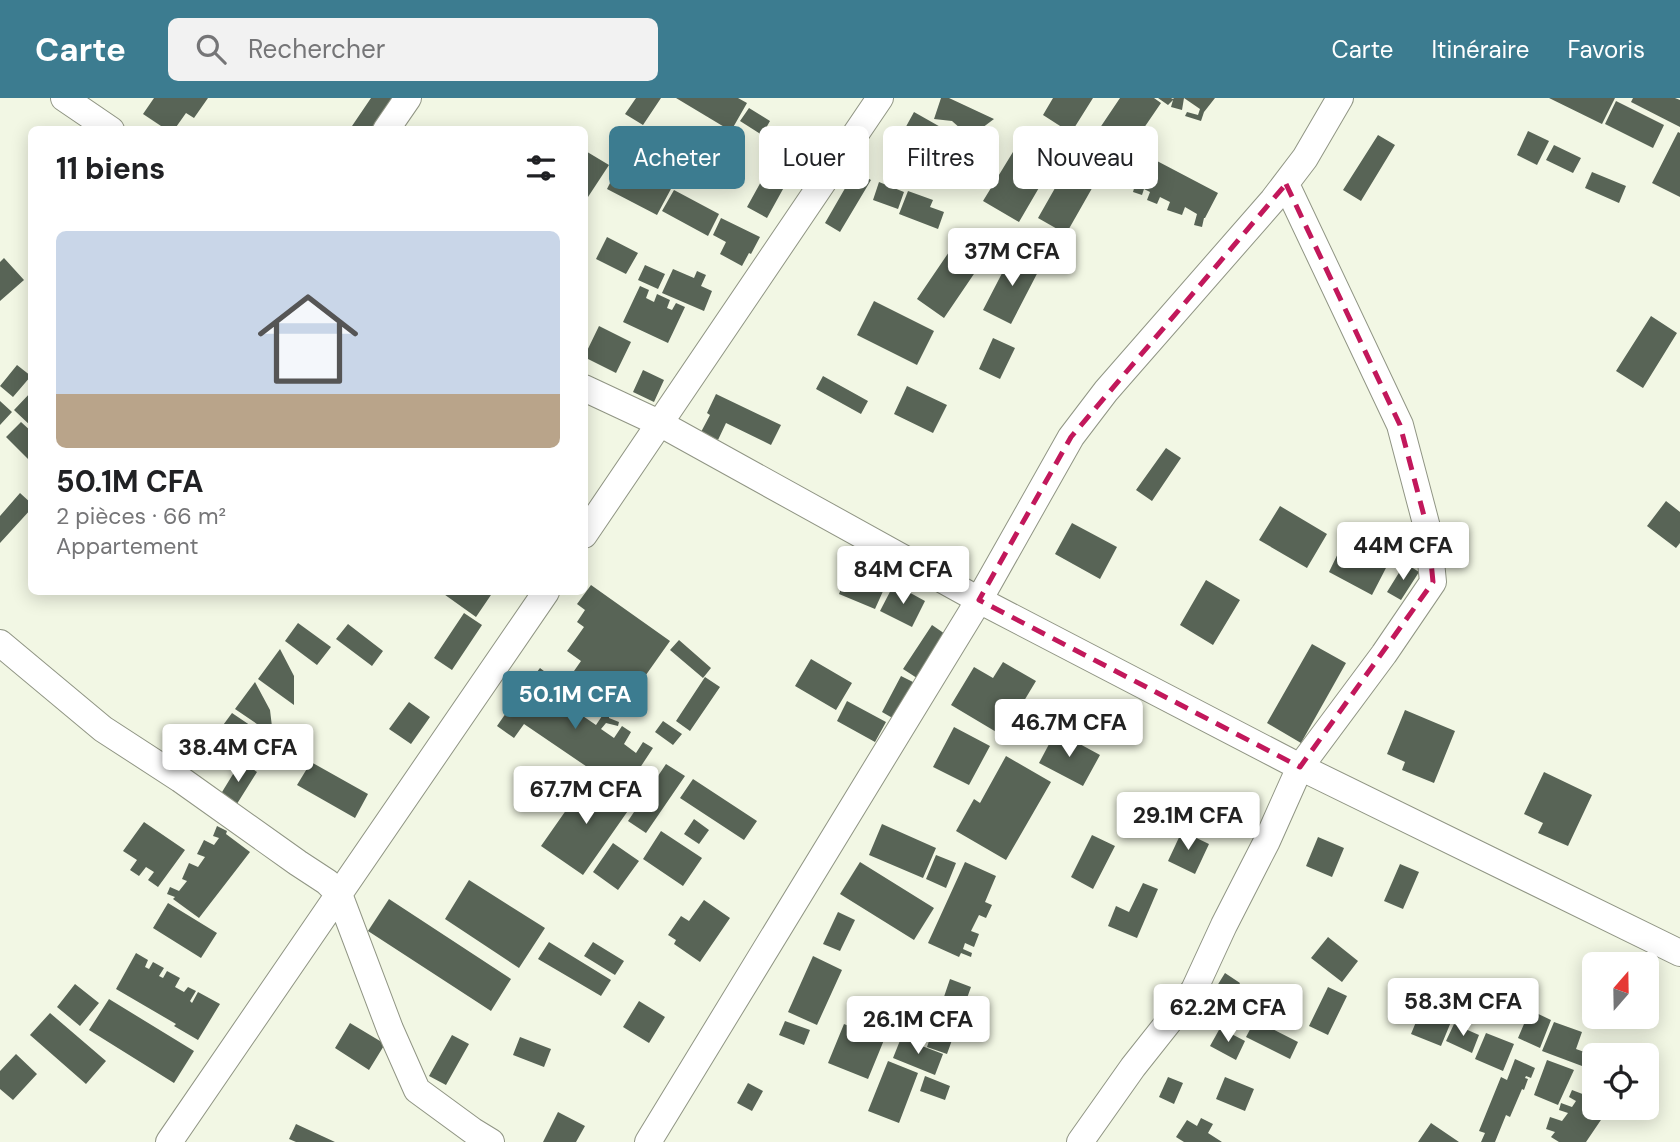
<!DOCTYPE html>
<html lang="fr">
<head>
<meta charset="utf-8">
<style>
	body { margin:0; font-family:"DM Sans",sans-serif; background:#f2f2f2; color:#202124; height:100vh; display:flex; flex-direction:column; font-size:26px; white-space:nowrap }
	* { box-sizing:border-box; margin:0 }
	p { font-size:23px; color:#757577 }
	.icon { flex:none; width:38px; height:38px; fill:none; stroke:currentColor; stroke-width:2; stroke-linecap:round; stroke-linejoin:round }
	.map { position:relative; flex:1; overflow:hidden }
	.sheet { position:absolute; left:28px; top:28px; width:560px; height:469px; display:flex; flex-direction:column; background:#fff; border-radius:10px; box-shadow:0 4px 18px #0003 }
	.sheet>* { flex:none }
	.top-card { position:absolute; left:609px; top:28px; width:665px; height:63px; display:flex; gap:14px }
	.needle { width:46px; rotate:20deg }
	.controls { position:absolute; left:1582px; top:854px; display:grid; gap:14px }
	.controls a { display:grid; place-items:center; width:77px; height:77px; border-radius:10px; background:#fff; box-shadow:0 4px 18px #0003; font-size:35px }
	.price { position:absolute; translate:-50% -60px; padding:0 16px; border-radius:7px; background:#fff; color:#222; font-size:23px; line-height:46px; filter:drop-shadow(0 2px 4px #0008) }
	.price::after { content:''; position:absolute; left:50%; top:42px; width:21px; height:16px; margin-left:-10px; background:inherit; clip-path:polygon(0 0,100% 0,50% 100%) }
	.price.active { background:#3c7c90; color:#fff }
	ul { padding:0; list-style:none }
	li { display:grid; align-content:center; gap:14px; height:371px; padding:0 28px }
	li+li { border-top:2px solid #e0e0e0 }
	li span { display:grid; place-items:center; height:217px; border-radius:10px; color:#555 }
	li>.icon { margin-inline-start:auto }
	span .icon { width:126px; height:126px; fill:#fffc; stroke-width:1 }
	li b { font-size:30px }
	h2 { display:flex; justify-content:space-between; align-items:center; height:84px; padding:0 28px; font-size:30px }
	.chip { padding:0 24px; border-radius:10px; background:#fff; box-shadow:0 4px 18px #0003; font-size:24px; line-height:63px }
	.chip.active { background:#3c7c90; color:#fff }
	header { display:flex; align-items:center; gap:42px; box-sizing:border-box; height:98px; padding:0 35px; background:#3c7c90; color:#fff }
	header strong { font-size:33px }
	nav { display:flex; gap:38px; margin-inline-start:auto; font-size:24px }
	.search { width:490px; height:63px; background:#f2f2f2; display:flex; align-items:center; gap:18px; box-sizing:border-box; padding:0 24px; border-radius:10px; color:#757577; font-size:26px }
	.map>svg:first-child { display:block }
</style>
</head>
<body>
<header>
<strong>Carte</strong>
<div class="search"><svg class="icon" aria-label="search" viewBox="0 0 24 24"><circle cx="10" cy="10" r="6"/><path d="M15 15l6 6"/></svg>Rechercher</div>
<nav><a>Carte</a><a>Itinéraire</a><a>Favoris</a></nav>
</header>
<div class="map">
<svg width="1680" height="1044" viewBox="0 0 1680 1044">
	<rect width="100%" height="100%" fill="#f2f7e4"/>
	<!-- building -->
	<path fill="#586456" d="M154,0H208L194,20L186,15L174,32H167L143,16Z
		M371,0H397L376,32H357L352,28Z
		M636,0H661L643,27L625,16Z
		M676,0H738L747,5L731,33Z
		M941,0H949L994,21L970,39L952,23L934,21Z
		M1053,0H1093L1071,35L1043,17Z
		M1120,0H1154L1161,5L1109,81L1079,61Z
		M1158,0H1171L1173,1L1174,0H1215L1204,14L1201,23L1185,18L1187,14L1198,17L1200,11L1184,0L1182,12L1171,9L1173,2L1168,7Z
		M1549,0H1615L1602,26Z
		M1633,0H1675L1680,2V29L1631,4Z
		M1616,3L1664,27L1653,50L1605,26Z
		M749,10L770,23L762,37L740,23Z
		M914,14L944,31L915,84L885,67Z
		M1528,33L1549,43L1537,67L1517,57Z
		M1678,34L1680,35V99L1652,85Z
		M1378,37L1395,47L1361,103L1343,92Z
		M796,39L813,51L804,63L788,52Z
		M1019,44L1054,64L1019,124L983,103Z
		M1554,47L1581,60L1573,75L1546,62Z
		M584,52L609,67L588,99L584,97Z
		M1138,53L1218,95L1205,120H1204L1202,129L1194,127L1197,116L1185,109L1182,117L1167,112L1170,104L1160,99L1157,106L1147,102L1150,94L1144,91L1142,97L1133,94L1135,87L1129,85L1127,90L1120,87L1126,70L1128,71Z
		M773,62L793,73L767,120L747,109Z
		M621,63L672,89L657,117L607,91Z
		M1067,69L1095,85L1066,136L1038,120Z
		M855,73L871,82L840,134L825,125Z
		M1592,74L1626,88L1619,105L1585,90Z
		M879,84L904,94L898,111L873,102Z
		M674,92L719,116L708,138L662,113Z
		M908,93L933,102L930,109L944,114L938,131L899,116Z
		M721,120L760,139L751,156L749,155L742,168L720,156L726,144L713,137Z
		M607,139L638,155L626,176L596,161Z
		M951,151L978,170L944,220L917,201Z
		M1013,154L1041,168L1011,226L983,212Z
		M4,160L24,182L0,203V164Z
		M645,167L665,176L658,191L638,182Z
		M673,171L694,180L697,173L706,177L701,188L712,193L704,213L662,195Z
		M640,188L649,192L646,200L654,204L657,196L670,202L667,210L672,212L676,205L685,209L668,245L623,224Z
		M874,203L934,233L917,267L857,237Z
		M1651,218L1677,235L1643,290L1616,273Z
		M599,228L631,244L616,275L584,259Z
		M993,240L1015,250L1000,281L979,271Z
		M17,267L31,278L13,299L0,288Z
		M643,272L664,282L654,304L633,294Z
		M823,278L868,303L861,316L816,291Z
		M907,288L947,307L933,335L894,316Z
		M32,293V329L14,312Z
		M716,296L781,327L771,347L726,325L718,342L701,334L710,317L707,315Z
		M0,303L12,314L0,327Z
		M21,324L32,334V365L6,339Z
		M1166,350L1181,360L1152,403L1136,392Z
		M20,395L32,406V410L0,445V418Z
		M1666,403L1680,414V445L1676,450L1647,428Z
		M1280,408L1327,436L1307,470L1259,442Z
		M1072,425L1117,449L1100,481L1055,456Z
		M1343,445L1387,468L1372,497L1329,474Z
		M871,462L893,471L875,511L839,496L852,464L867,471Z
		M1405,465L1419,474L1401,502L1387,494Z
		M1206,482L1240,502L1213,547L1180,527Z
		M894,486L925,503L912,529L880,513Z
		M591,487L670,543L631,598L606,580L598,590L574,573L581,563L567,553L584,529L577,524L585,512L577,506Z
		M441,494H493L476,519Z
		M464,515L482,527L452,572L434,560Z
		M298,525L331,549L317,567L285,543Z
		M348,526L383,553L372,568L336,541Z
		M932,527L948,538L920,582L903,571Z
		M679,542L711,570L703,580L670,552Z
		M1312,546L1346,565L1301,645L1267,625Z
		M280,551L294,578V607L258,581Z
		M811,561L852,585L836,612L795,588Z
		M1003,564L1036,583L1003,638L951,607L974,569L993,580Z
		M540,570L557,583L555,585L569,590L568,593L553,588L548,594L566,607L576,594L586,602L585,604L597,610L596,615L582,609L577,614L596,627L604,615L609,619V620L619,624L618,628L606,625L601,631L614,640L622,628L631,634L624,646L636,655L643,644L653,650L624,694L524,626L514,640L497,628L529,582L530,583Z
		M901,578L915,585L896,622L882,614Z
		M705,579L720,589L690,633L676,623Z
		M255,584L270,612L273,637L235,611Z
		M847,603L886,624L875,644L837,623Z
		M409,604L430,619L411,646L389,631Z
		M1405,612L1455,633L1434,685L1402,672L1405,664L1387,656Z
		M232,615L279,647L263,671L215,638Z
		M663,623L682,636L673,647L655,634Z
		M954,629L990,648L969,687L933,669Z
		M1056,633L1100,657L1083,688L1039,665Z
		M1006,658L1051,684L1006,762L956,733L974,701L980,705Z
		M241,663L257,674L235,709L219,699Z
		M311,664L368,696L355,720L297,687Z
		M666,666L685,678L646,735L628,723Z
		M1544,674L1592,697L1568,748L1538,735L1543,725L1524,716Z
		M590,678L632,707L583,777L541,748Z
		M693,681L757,723L744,742L680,700Z
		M1165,697L1207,717L1198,735L1156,715Z
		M694,721L709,732L699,746L684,736Z
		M144,724L185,752L158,789L148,782L154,774L146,769L139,778L130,772L137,762L123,753Z
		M882,726L936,750L923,780L869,757Z
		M217,728L227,733L226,736L250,754L199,820L173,801L175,799L167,796L170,789L179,793L187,783L182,781L189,765L198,769L205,759L197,756L204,742L214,747L219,740L213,738Z
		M661,733L702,760L683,788L643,761Z
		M1182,733L1209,746L1195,776L1168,763Z
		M1092,737L1115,748L1093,791L1071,779Z
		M1318,739L1344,750L1332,779L1306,768Z
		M613,745L639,763L618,792L593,774Z
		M936,757L956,765L946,790L926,781Z
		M860,764L934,810L914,842L840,796Z
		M965,764L996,778L985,804L992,807L986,820L979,817L971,833L979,836L974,849L965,845L963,851L972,855L971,859L961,855L959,859L928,845Z
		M1400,766L1419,774L1403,811L1384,803Z
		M469,782L545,830L519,870L445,821Z
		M1143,785L1158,791L1137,840L1108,828L1116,808L1129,814Z
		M389,801L511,881L491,913L368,833Z
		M704,802L730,820L700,864L674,846L676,842L668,837L681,818L689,823Z
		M168,805L217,835L201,860L153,830Z
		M838,814L855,822L840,853L823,846Z
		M1328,839L1358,863L1342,884L1311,860Z
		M549,844L611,882L601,898L538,861Z
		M593,844L624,863L615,877L584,858Z
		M136,855L148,862L145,869L149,871L153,864L164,870L159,878L163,880L167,873L180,880L175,889L184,894L188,889L196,893L190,903L192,905L198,894L220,906L198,942L174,928L176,926L116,891Z
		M813,858L842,872L817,927L788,914Z
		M1225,875L1240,885L1218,927L1199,917Z
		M950,881L971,889L947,956L927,949Z
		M75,886L99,905L80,928L57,909Z
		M1328,889L1347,898L1328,937L1309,928Z
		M109,901L194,953L174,985L89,932Z
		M639,903L665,919L649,945L623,929Z
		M1423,907L1453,919L1441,948L1411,936Z
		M1530,912L1551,922L1540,950L1518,940Z
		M50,915L106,963L86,986L30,937Z
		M1255,922L1298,944L1290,961L1246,939Z
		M785,923L810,932L804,947L779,937Z
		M1554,924L1582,934L1576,951L1587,955L1582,968L1542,953Z
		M350,925L385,946L369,972L335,950Z
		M844,926L884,942L868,981L828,965Z
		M1454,926L1479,937L1472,955L1446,943Z
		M1220,930L1245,943L1236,962L1210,948Z
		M1486,935L1514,946L1503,973L1475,961Z
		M452,937L469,946L446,987L429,978Z
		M520,939L551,951L544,969L513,957Z
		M901,940L943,956L935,977L893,960Z
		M16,956L37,976L13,1002L0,991V973Z
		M1515,961L1535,970L1531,980L1526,978L1525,980L1528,981L1524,992L1522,991L1510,1019L1506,1017L1495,1044H1481L1485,1035L1479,1033L1501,979L1507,982Z
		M1547,962L1574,972L1558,1007L1534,997Z
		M888,963L918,975L899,1025L868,1013Z
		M925,978L950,988L945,1002L920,993Z
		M1168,979L1183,985L1174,1006L1159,999Z
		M1225,979L1254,991L1245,1013L1216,1001Z
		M748,985L763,993L752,1013L737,1005Z
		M1572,992L1593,1000L1591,1003L1594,1005V1010H1602L1607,1013L1586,1044H1559L1551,1039L1555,1034L1546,1031L1550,1019L1562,1023L1568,1015L1559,1012L1561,1005L1572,1009L1576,1003L1569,999Z
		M558,1014L585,1028L576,1044H543Z
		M1201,1020L1213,1026L1208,1035L1222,1044H1184L1176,1039L1187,1022L1197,1028Z
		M1431,1025L1459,1044H1418Z
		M296,1026L335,1044H296L289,1041Z"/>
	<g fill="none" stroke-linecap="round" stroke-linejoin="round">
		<defs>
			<path id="street" d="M64,0L111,32
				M386,32L408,0
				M584,290L661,326L979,502L1300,669L1680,855
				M584,437L880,0
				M0,545L103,631L180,681L298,765L327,784L339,796L390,931L417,992L473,1033L491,1044
				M169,1044L546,494
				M648,1044L979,502L1071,339L1106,293L1273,102L1305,60L1340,0
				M1080,1044L1133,969L1194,892L1224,827L1267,743L1300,669L1384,556L1433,484L1428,433L1400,327L1286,86"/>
		</defs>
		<!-- street casing -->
		<use href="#street" stroke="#909584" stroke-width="28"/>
		<!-- street -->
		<use href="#street" stroke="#fff" stroke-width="26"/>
	</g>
	<!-- marked area -->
	<path fill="none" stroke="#c2185b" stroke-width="5" stroke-dasharray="14 9" stroke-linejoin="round" d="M1286,86L1400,327L1428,433L1433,484L1300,669L979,502L1071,339Z"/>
</svg>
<div class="controls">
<a><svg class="needle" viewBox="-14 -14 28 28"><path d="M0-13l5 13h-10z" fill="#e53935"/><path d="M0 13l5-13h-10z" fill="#757577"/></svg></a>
<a><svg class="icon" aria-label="locate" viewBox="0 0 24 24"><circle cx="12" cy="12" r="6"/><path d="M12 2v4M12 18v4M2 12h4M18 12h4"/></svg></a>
</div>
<b class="price" style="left:1012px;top:190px">37M CFA</b>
<b class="price" style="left:1403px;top:484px">44M CFA</b>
<b class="price" style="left:903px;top:508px">84M CFA</b>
<b class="price active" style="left:575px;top:633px">50.1M CFA</b>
<b class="price" style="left:1069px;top:661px">46.7M CFA</b>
<b class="price" style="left:238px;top:686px">38.4M CFA</b>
<b class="price" style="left:586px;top:728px">67.7M CFA</b>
<b class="price" style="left:1188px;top:754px">29.1M CFA</b>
<b class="price" style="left:1463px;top:940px">58.3M CFA</b>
<b class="price" style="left:1228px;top:946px">62.2M CFA</b>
<b class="price" style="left:918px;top:958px">26.1M CFA</b>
<div class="top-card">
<a class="chip active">Acheter</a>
<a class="chip">Louer</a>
<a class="chip">Filtres</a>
<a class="chip">Nouveau</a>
</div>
<section class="sheet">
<h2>11 biens<svg class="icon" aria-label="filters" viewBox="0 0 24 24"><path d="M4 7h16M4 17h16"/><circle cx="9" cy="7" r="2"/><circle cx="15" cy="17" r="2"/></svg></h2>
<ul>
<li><span style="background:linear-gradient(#c9d6e8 75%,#b9a48a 0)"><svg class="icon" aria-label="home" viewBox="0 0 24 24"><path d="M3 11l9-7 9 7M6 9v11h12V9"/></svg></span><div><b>50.1M CFA</b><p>2 pièces · 66 m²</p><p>Appartement</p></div></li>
</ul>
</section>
</div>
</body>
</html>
